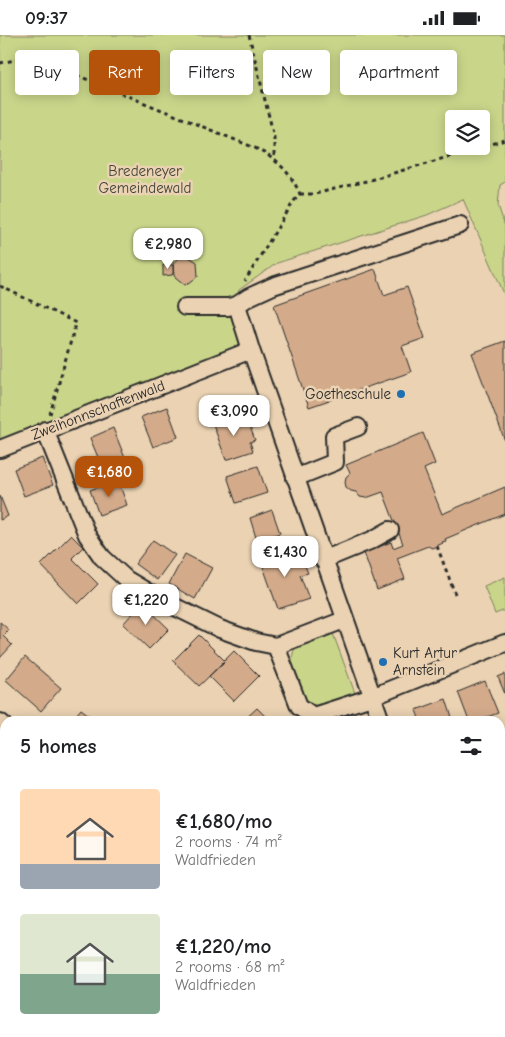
<!DOCTYPE html>
<html lang="en">
<head>
<meta charset="utf-8">
<style>
	body { margin:0; font-family:"Comic Neue",sans-serif; background:#f2f2f2; color:#202124; height:100vh; display:flex; flex-direction:column; font-size:19px; white-space:nowrap }
	* { box-sizing:border-box; margin:0 }
	p { font-size:16px; color:#757577 }
	.icon { flex:none; width:28px; height:28px; fill:none; stroke:currentColor; stroke-width:2; stroke-linecap:round; stroke-linejoin:round }
	.map { position:relative; flex:1; overflow:hidden }
	.drawer { position:absolute; left:0px; top:681px; width:505px; height:321px; display:flex; flex-direction:column; background:#fff; border-radius:15px 15px 0 0; box-shadow:0 2px 12px #0003 }
	.drawer>* { flex:none }
	.top-card { position:absolute; left:15px; top:15px; width:475px; height:45px; display:flex; gap:10px }
	.controls { position:absolute; left:445px; top:75px; display:grid; gap:10px }
	.controls a { display:grid; place-items:center; width:45px; height:45px; border-radius:5px; background:#fff; box-shadow:0 2px 12px #0003; font-size:25px }
	.price { position:absolute; translate:-50% -42px; padding:0 11px; border-radius:10px; background:#fff; color:#222; font-size:16px; line-height:32px; filter:drop-shadow(0 1px 2px #0008) }
	.price::after { content:''; position:absolute; left:50%; top:30px; width:15px; height:11px; margin-left:-8px; background:inherit; clip-path:polygon(0 0,100% 0,50% 100%) }
	.price.selected { background:#b45309; color:#fff }
	ul { padding:0; list-style:none }
	li { display:flex; align-items:center; gap:15px; height:125px; padding:0 20px }
	li span { display:grid; place-items:center; flex:none; width:140px; height:100px; border-radius:5px; color:#555 }
	li>.icon { margin-inline-start:auto }
	span .icon { width:60px; height:60px; fill:#fffc; stroke-width:1 }
	li b { font-size:21px }
	h2 { display:flex; justify-content:space-between; align-items:center; height:60px; padding:0 20px; font-size:21px }
	.pill { padding:0 18px; border-radius:5px; background:#fff; box-shadow:0 2px 12px #0003; font-size:18px; line-height:45px }
	.pill.selected { background:#b45309; color:#fff }
	.status { display:flex; justify-content:space-between; align-items:center; height:35px; padding:0 25px; background:#fff; direction:ltr }
	.status svg { height:14px; fill:currentColor }
	.map>svg:first-child { display:block }
</style>
</head>
<body>
<div class="status"><b>09:37</b><svg viewBox="0 0 49 12"><path d="M0 12V9h3v3zM5 12V6h3v6zM10 12V3h3v9zM15 12V0h3v12zM26 1h20v11H26zM47 4h2v5h-2z"/></svg></div>
<div class="map">
<svg width="505" height="1002" viewBox="0 0 505 1002">
	<rect width="100%" height="100%" fill="#ead2b2"/>
	<filter id="ink" filterUnits="userSpaceOnUse"><feTurbulence type="fractalNoise" baseFrequency=".02" numOctaves="2"/><feDisplacementMap in="SourceGraphic" scale="10" xChannelSelector="R" yChannelSelector="G"/><feConvolveMatrix kernelMatrix="1 2 1 2 8 2 1 2 1" color-interpolation-filters="sRGB"/></filter>
	<g filter="url(#ink)">
		<!-- green -->
		<path fill="#c9d68a" stroke="#7a805a" fill-rule="evenodd" d="M0,0H505V147L500,150L498,170L505,192V261L463,164L427,180L277,228L239,255L235,270L248,315L0,409ZM454,84H481V111H454Z
			M505,542V575L495,579L484,551Z
			M332,596L356,661C344,665 323,676 311,669C297,661 283,618 300,608C309,602 322,600 332,596Z
			M0,933L5,935V998H56L52,1002H0Z"/>
		<!-- building -->
		<path fill="#d3ab8b" stroke="#2b2b2b" d="M183,220H186L197,227L198,241L188,249L185,250L174,241L173,228Z
			M163,230H173V239H172V240L163,241Z
			M375,234L384,260L407,252L425,303L402,311L411,337L309,372L274,270Z
			M505,306V406L472,318Z
			M167,372L178,402L153,412L141,382Z
			M240,379L243,388L248,387L255,405L250,407L253,416L226,425L213,389Z
			M113,393L125,423L102,432L90,403Z
			M423,398L435,429L424,434L442,479L505,452V479L445,504L446,506L442,507L443,508L432,513L428,511L397,523L405,544L377,555L364,518L391,507L393,513L403,509L383,457L366,463L360,462L356,457L351,456L346,452L345,447L346,442L350,438L346,430Z
			M42,423L53,450L24,461L14,434Z
			M258,431L267,458L236,468L227,441Z
			M118,445L127,470L99,480L90,455Z
			M0,461L8,481L0,485Z
			M272,475L280,498L257,506L250,483Z
			M71,500L83,512L72,523L98,549L78,569L41,530Z
			M153,505L175,520L157,545L135,529Z
			M291,512L296,526L302,524L308,538L300,540L309,564L278,574L260,523Z
			M185,519L212,533L195,564L169,549Z
			M142,568L169,594L149,614L123,589Z
			M0,587L9,595L3,601L12,610L0,623Z
			M199,600L225,626L199,651L173,626Z
			M234,616L259,641L234,666L209,641Z
			M25,622L61,653L41,676L6,645Z
			M505,639V659L498,642Z
			M485,646L498,678L477,686H469L458,657Z
			M446,664L453,686H420L416,675Z
			M257,673L270,686H243Z
			M81,674L97,686H71Z
			M505,735V766L500,768V736Z
			M505,818V846L500,848V819Z
			M416,998H447L446,1002H415Z"/>
		<g fill="none" stroke-linecap="round" stroke-linejoin="round">
			<defs>
				<path id="minor" d="M237,270L251,315L381,686
					M185,272H228L237,270L249,262L273,251L460,190
					M45,395L87,500L102,522L126,544L161,565L220,594L256,607L276,611
					M0,414L251,315
					M295,443L335,427L334,401L358,392
					M323,525L372,505L390,495
					M344,585L276,611L299,671L313,681L372,662L505,608
					M0,687L5,691
					M500,790L505,788
					M493,998L495,1002
					M44,1002L48,998"/>
				<path id="major" d="M0,895L5,898
					M0,916L5,919
					M150,998L160,1002
					M193,998L204,1002"/>
			</defs>
			<!-- minor casing -->
			<use href="#minor" stroke="#2b2b2b" stroke-width="20"/>
			<!-- major casing -->
			<use href="#major" stroke="#2b2b2b" stroke-width="25"/>
			<!-- path -->
			<path stroke="#2b2b2b" stroke-width="3" stroke-dasharray="4 4" stroke-linecap="butt" d="M249,0L274,102V124
				M0,28L25,23L47,28L255,113C277,125 289,135 300,159L294,166L245,246
				M300,159H315L370,145L505,105
				M0,251L76,288L50,379
				M437,511L455,559
				M0,861L5,864
				M252,998L263,1002"/>
			<!-- minor -->
			<use href="#minor" stroke="#ead2b2" stroke-width="16"/>
			<!-- major -->
			<use href="#major" stroke="#ead2b2" stroke-width="21"/>
		</g>
	</g>
	<!-- markers -->
	<g fill="#1f6fb2" stroke="#ead2b2" stroke-width="2">
		<circle cx="401" cy="359" r="5"/>
		<circle cx="383" cy="627" r="5"/>
	</g>
	<g text-anchor="middle" dominant-baseline="central" stroke-width="5" stroke-linejoin="round" paint-order="stroke">
		<!-- park labels -->
		<g font-size="15" fill="#434539" stroke="#ead2b2">
			<text x="145" y="136">Bredeneyer<tspan x="145" dy="17">Gemeindewald</tspan></text>
		</g>
		<!-- poi labels -->
		<g font-size="15" fill="#2b2b2b" stroke="#ead2b2" text-anchor="end">
			<text x="391" y="359">Goetheschule</text>
			<text x="393" y="618" text-anchor="start">Kurt Artur<tspan x="393" dy="17">Arnstein</tspan></text>
		</g>
		<!-- street labels -->
		<g font-size="15" fill="#2b2b2b" stroke="#ead2b2">
			<text transform="translate(98 375) rotate(-21)">Zweihonnschaftenwald</text>
		</g>
	</g>
</svg>
<div class="controls">
<a><svg class="icon" aria-label="layers" viewBox="0 0 24 24"><path d="M12 4l9 5-9 5-9-5zM3 14l9 5 9-5"/></svg></a>
</div>
<b class="price" style="left:168px;top:235px">€2,980</b>
<b class="price" style="left:234px;top:402px">€3,090</b>
<b class="price selected" style="left:109px;top:463px">€1,680</b>
<b class="price" style="left:285px;top:543px">€1,430</b>
<b class="price" style="left:146px;top:591px">€1,220</b>
<div class="top-card">
<a class="pill">Buy</a>
<a class="pill selected">Rent</a>
<a class="pill">Filters</a>
<a class="pill">New</a>
<a class="pill">Apartment</a>
</div>
<section class="drawer">
<h2>5 homes<svg class="icon" aria-label="filters" viewBox="0 0 24 24"><path d="M4 7h16M4 17h16"/><circle cx="9" cy="7" r="2"/><circle cx="15" cy="17" r="2"/></svg></h2>
<ul>
<li><span style="background:linear-gradient(#ffd9b3 75%,#9aa5b1 0)"><svg class="icon" aria-label="home" viewBox="0 0 24 24"><path d="M3 11l9-7 9 7M6 9v11h12V9"/></svg></span><div><b>€1,680/mo</b><p>2 rooms · 74 m²</p><p>Waldfrieden</p></div></li>
<li><span style="background:linear-gradient(#dfe7d0 60%,#7fa58c 0)"><svg class="icon" aria-label="home" viewBox="0 0 24 24"><path d="M3 11l9-7 9 7M6 9v11h12V9"/></svg></span><div><b>€1,220/mo</b><p>2 rooms · 68 m²</p><p>Waldfrieden</p></div></li>
</ul>
</section>
</div>
</body>
</html>
